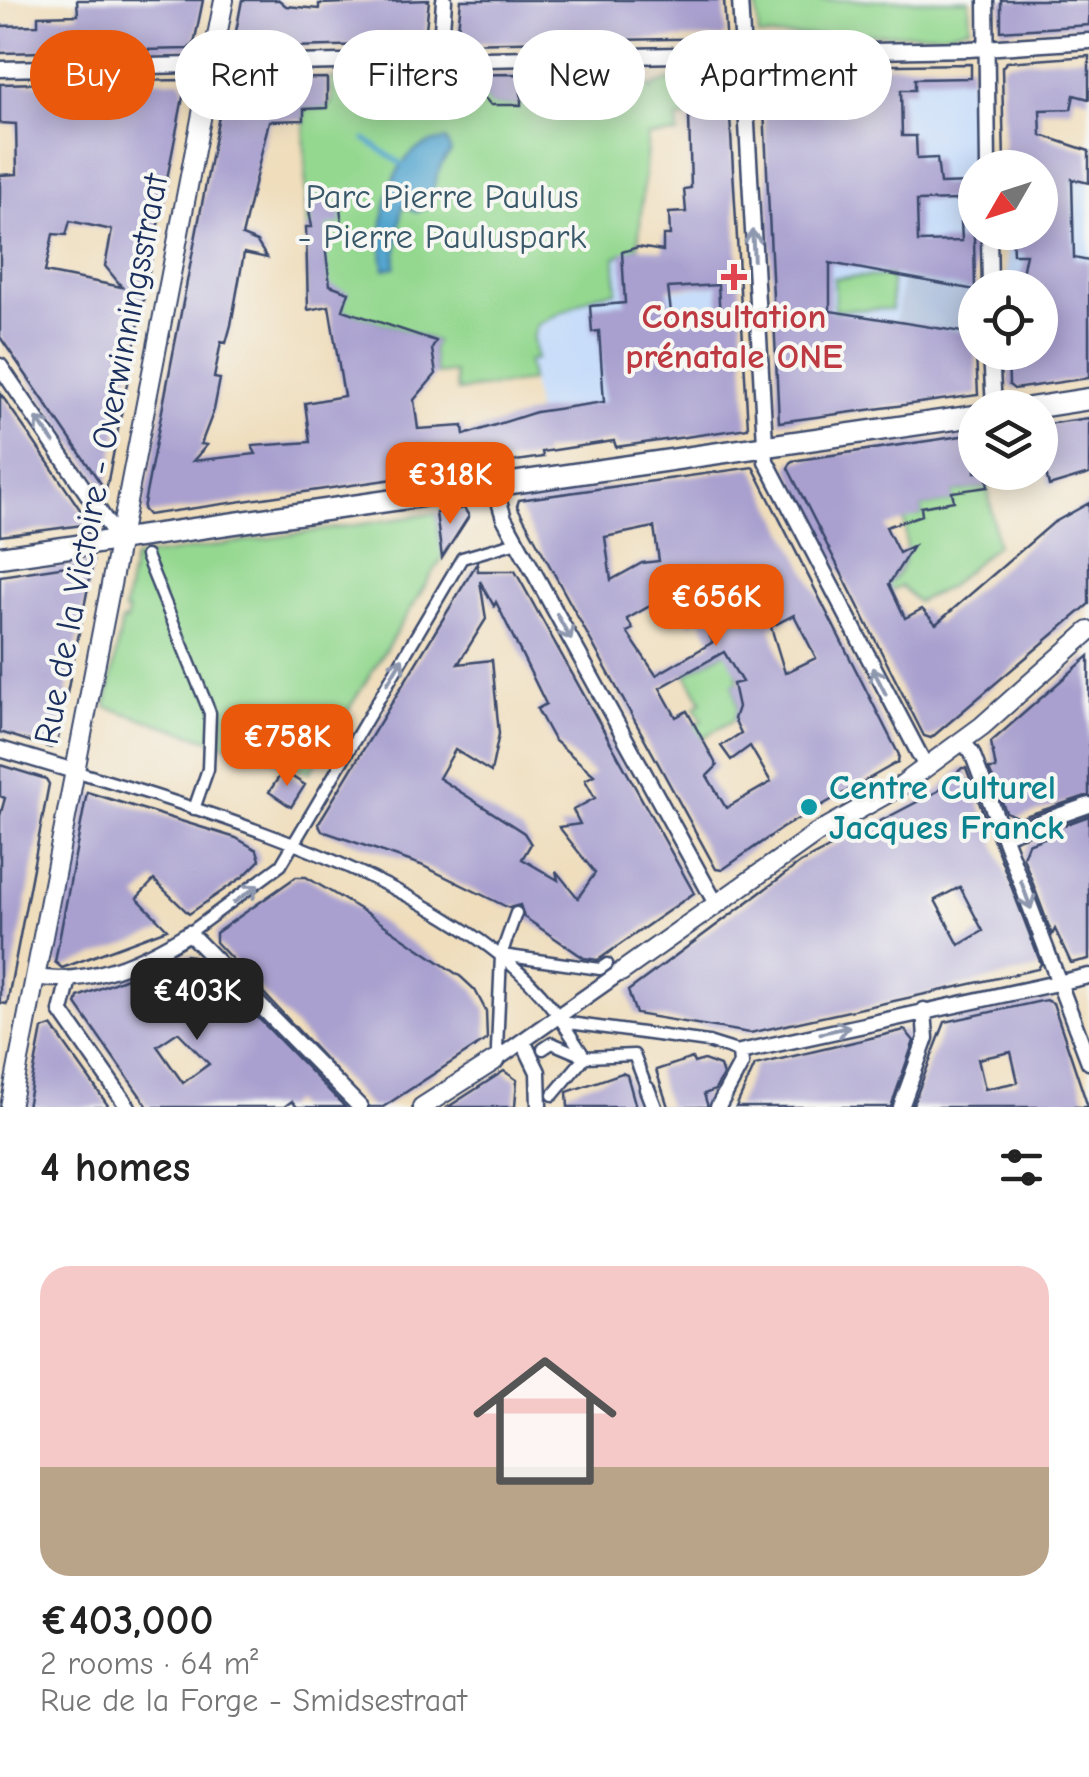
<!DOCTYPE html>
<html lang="en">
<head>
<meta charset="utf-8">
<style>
	body { margin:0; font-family:"Comic Neue",sans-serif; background:#f6f6f6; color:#222; height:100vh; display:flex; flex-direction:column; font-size:38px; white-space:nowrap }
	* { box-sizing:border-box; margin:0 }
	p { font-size:32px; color:#767676 }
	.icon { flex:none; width:55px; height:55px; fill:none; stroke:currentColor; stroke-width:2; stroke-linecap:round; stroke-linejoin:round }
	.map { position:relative; height:1107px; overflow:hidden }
	.side { display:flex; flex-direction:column; background:#fff; flex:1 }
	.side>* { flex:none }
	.guide { position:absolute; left:30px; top:30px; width:1030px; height:90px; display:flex; gap:20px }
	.needle { width:65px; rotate:231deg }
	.controls { position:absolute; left:958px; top:150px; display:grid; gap:20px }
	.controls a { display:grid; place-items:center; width:100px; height:100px; border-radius:50%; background:#fff; box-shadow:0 5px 25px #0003; font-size:50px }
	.price { position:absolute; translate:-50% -85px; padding:0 22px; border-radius:20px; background:#ea580c; color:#fff; font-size:32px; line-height:65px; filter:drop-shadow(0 2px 5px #0008) }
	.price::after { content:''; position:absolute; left:50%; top:60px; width:30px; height:22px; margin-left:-15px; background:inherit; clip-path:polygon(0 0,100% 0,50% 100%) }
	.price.selected { background:#222; color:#fff }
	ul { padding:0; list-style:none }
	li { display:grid; align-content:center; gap:20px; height:530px; padding:0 40px }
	li span { display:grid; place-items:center; height:310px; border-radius:30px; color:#555 }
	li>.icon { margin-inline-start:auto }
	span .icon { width:180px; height:180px; fill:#fffc; stroke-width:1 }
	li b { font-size:42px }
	h2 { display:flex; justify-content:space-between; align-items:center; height:120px; padding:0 40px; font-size:42px }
	.chip { padding:0 35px; border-radius:45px; background:#fff; box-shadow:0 5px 25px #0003; font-size:35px; line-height:90px }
	.chip.selected { background:#ea580c; color:#fff }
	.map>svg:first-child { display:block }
</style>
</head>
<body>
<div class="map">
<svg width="1089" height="1107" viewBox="0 0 1089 1107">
	<rect width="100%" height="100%" fill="#f6f6f2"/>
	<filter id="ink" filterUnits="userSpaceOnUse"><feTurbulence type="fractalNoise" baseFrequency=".01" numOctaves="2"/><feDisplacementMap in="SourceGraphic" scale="20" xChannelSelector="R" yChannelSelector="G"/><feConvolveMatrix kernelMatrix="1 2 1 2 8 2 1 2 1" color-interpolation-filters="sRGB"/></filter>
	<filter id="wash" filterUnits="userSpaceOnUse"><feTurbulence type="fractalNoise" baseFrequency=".0048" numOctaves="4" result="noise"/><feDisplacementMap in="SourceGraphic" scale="40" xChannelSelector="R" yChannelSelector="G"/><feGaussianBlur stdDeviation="2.25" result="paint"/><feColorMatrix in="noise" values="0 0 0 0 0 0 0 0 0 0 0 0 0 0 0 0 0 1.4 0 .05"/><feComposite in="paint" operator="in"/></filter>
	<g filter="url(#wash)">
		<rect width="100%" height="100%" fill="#efddbb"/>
		<!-- built -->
		<path fill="#c8ddf9" d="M971,64L975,334L773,303L762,67Z
			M1050,137L1089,151V327L1040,288L1007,287L1006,233L1040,232V168L1004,167V141Z
			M638,247L655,249L659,291L718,285L720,318L673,321V333L616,447L613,441L542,452L528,360L533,331L544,319L596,295H609L615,257Z"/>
		<!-- industrial -->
		<path fill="#b6c6de" d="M902,276L975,290V334L896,322Z"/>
		<!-- green -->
		<path fill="#94d890" stroke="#588477" stroke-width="2.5" d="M756,0H969L970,27L948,33L759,37Z
			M706,70H726L722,89H728L729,100L698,102L692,117L677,119L678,134L648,136L638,247L615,257L617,291L596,295L537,325L533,338L536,359L528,361L531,381L457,391L454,372L436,374L432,349L436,341L308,299L304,109L327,108L332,102L331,78L380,77V86L431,92L435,88L438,93L458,89L459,96H483L491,105H521V74L629,71L652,90V86Z
			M891,276L892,309L835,310L834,278Z
			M988,487L997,544L947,588L917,602L901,586L884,594L881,588C910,573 908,545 904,518L922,515L921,507L953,501L952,492Z
			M436,513L441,546L447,550L310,772L106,707L122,621H126L128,612L124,611L134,558Z
			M725,652L736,666L738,683L733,684L738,708L734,720L685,747L678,735L702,721L695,707L702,702L686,674Z"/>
		<!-- water -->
		<path fill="#54a6cf" stroke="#386a96" stroke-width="2.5" d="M446,140L451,152C429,173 439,202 417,212L402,205L395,267L384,269C377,223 386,144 446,140Z"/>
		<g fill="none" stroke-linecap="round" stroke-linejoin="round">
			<!-- stream -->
			<path stroke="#54a6cf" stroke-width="5" d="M365,139L401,164"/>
		</g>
		<g id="blocks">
			<!-- building -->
			<path fill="#a9a0cf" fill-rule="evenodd" d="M77,0H203L194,44L188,49L0,53V26L38,25V16L78,15Z
				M242,0H279L286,6L319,9V4L429,0L425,39L421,44L239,48L234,42Z
				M461,0H724L726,33L722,38L462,43L457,39Z
				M1001,0H1089V25L1001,31Z
				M1089,56V99L1074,95L1071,109L1040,110L1041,135L1089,151V183L1072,179L1074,258L1089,261V378L1014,389L1009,385L1008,352H1040V288H1019L1026,254H1013L1012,232H1040V168L1004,166L1002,67L1007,62Z
				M971,64V78L915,79V90H901L902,136H916L917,159L937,158L940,184L973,183L975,290L830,263V311L975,334L978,395L779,422L762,67ZM960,200L962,241L918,242L917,201Z
				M521,74V105H491L483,96H459L458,92L440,93L435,88L434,75Z
				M327,78V108L304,109V120L269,121L242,236L257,242L267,258L244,253L231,325L226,343L221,342L214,378L220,379L214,410L201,444L207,445L193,461L256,454L252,446L310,442L305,403L344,396L329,306L308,310L306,227H312L307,198L331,195L333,208L340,207L342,224L327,226L326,253L330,285L349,292L343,310L436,341L432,349L436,374L414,400L418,429L463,426L464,435L536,412L604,402L599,331L592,332L590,306L625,303L622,252L638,247L663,251V235H670L669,213L686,212L684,189L691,188L689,117H698V102L729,100L748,428L616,447L614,441L542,452L543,457L148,515L143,509L225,85L232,79ZM718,285L720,318L672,321L668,288Z
				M180,80L185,87L106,491L0,337V175L17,174L16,124L0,123V84ZM70,221L112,230L105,266L122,287L45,272L53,234L66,235Z
				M0,393L30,436L90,524L0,536Z
				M1089,418V474L1049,486L1045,468H1040V425Z
				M975,434V472H986L988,487L952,492L954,501L921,507L922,515L886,527L899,553L913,546L889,584L905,618L922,609L936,624L1053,523L1089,503V604L931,738L924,736L788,468L792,461Z
				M753,467L899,755L898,762L782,828L722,870L716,869L517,506L519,500ZM654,527L659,561L642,563L611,580L605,537ZM657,602L667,620L683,612L690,624L700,619L713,642L656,675L627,632L633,629L627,619ZM794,615L816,658L785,673L771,627ZM724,652L742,682L733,684L738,707L734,719L741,733L721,746L731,760L750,746L771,782L726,808L707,776L717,766L687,711L676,717L660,688Z
				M464,508L469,516L442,558L436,513Z
				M93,562L57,744L51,748L0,732V576Z
				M477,563L478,571H515L694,893L598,960L584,958L524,917L520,905L509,908L421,865L322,831L318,824ZM480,581L494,606L496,602L546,704L537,709L554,740L594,775L585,780L595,798L573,810L580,824L559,827L595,873L578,898L556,871L558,880L522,859L531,844L524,833L439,778L455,750L491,772L499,734L492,660L458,664L486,619Z
				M1089,656V795L1019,818L1006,812L989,769H996L991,742Z
				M0,765L46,779L49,784L7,1004L0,1003V816L5,798L0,796Z
				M962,768H966L1041,964L1038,969L750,1033L636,1014L628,991L800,863L938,791ZM960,887L983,931L959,945L935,900Z
				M283,771L305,785L291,807L269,792Z
				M87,792L236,838L257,850L260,860L244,876L189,914L154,880L137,898L167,929L62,968L55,962Z
				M1089,816V959L1071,963L1055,929L1052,935L1023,857L1028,844L1052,835L1045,832Z
				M296,877H306L368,914L461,977L475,990L486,1011L487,1039L383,1107H370L216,942V933Z
				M185,955L193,956L223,982L345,1107H297L292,1101L284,1107H148L76,1004L78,997ZM178,1032L209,1064L183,1083L157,1046Z
				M1046,1000L1053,1003L1088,1107H912L945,1022ZM1011,1052L1018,1082L985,1089L978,1059Z
				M52,1026L91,1081L109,1107H27L42,1029Z
				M905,1030L914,1041L891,1107H736L755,1065Z
				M692,1058L694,1063L704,1060L720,1066L723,1075L715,1090L704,1094L708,1107H668L656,1070Z
				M504,1071L517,1080L515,1107H448Z
				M622,1073L627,1075L636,1107H568L567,1092Z"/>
		</g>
	</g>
	<g filter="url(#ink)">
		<use href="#blocks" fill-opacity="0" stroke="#3b496c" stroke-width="2.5"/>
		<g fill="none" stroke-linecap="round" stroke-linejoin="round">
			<defs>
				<path id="pedestrian" d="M146,556L210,713L208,769L194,809
					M74,771C215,812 464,889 553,1009
					M189,933L281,865L462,558L517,542
					M502,955L600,969L607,964
					M562,1022L708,1042L740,1052
					M562,1022L585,1057L634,1055L647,1089
					M497,1049L501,955L516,913
					M543,1049L552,1043L585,1057L553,1095"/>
				<path id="minor" d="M740,0L766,461L926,767
					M986,0L988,168
					M440,60L444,0
					M0,69L969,49L1089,41
					M989,232L990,288
					M991,352L994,408
					M0,366L119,540
					M494,485L504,518L715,902
					M962,741L972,753L1089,1062
					M0,749L74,771
					M1004,835L1089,805
					M35,977C90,986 142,962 189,933L360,1107
					M68,983L61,1011L128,1107
					M523,1041L538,1072L539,1107
					M494,1061L621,972
					M647,1089L654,1107
					M718,1107L741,1064L740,1052L1089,976
					M901,1107L926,1038L924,1010"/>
				<path id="tertiary" d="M621,972L817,833L899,787L982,726L1089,631
					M10,1107L224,0
					M422,1107L494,1061"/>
				<path id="secondary" d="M1031,408L1089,399
					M0,557L975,416"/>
			</defs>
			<!-- pedestrian casing -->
			<use href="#pedestrian" stroke="#3b496c" stroke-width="15"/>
			<!-- minor casing -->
			<use href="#minor" stroke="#3b496c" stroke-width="19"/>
			<!-- tertiary casing -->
			<use href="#tertiary" stroke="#3b496c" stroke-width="22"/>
			<!-- secondary casing -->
			<use href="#secondary" stroke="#3b496c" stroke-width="25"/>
			<!-- pedestrian -->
			<use href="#pedestrian" stroke="#fff" stroke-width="10"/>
			<!-- minor -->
			<use href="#minor" stroke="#fff" stroke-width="14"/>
			<!-- tertiary -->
			<use href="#tertiary" stroke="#fff" stroke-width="18"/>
			<!-- secondary -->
			<use href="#secondary" stroke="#fff" stroke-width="20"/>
		</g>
		<!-- one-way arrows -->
		<defs><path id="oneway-shaft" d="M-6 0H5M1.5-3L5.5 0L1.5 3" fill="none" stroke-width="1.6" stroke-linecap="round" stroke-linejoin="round" transform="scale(2.5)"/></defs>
		<g stroke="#8d97ae">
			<use href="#oneway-shaft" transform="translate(753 245) rotate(-93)"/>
			<use href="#oneway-shaft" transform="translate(45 430) rotate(-125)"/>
			<use href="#oneway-shaft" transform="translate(564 627) rotate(61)"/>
			<use href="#oneway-shaft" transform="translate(395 671) rotate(-59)"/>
			<use href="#oneway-shaft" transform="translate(879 681) rotate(-117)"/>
			<use href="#oneway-shaft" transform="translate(246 894) rotate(-35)"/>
			<use href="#oneway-shaft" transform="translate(1026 895) rotate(70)"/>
			<use href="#oneway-shaft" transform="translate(835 1030) rotate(-13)"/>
		</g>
	</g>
	<!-- markers -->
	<path fill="#e0444e" stroke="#f6f6f2" stroke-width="4" d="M729 262h10v10h10v10h-10v10h-10v-10h-10v-10h10z"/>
	<circle fill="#0f9aa8" stroke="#f6f6f2" stroke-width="4" cx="809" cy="807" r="10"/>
	<g text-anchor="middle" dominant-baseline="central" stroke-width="8" stroke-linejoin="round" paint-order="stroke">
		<!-- park labels -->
		<g font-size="35" fill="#39596a" stroke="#f6f6f2">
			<text x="442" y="196">Parc Pierre Paulus<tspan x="442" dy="40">- Pierre Pauluspark</tspan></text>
		</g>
		<!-- health labels -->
		<g font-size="35" font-weight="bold" fill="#be3a42" stroke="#f6f6f2">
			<text x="734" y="316">Consultation<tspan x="734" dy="40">prénatale ONE</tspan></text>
		</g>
		<!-- street labels -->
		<g font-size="35" fill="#1b2f5e" stroke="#f6f6f2">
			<text transform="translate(101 459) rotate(-79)">Rue de la Victoire - Overwinningsstraat</text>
		</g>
		<!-- culture labels -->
		<g font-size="35" font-weight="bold" fill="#0d838f" stroke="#f6f6f2" text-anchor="start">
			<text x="829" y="787">Centre Culturel<tspan x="829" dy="40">Jacques Franck</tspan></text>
		</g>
	</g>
</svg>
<div class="controls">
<a><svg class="needle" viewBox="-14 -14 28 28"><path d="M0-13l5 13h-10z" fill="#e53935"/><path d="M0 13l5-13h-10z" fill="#767676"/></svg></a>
<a><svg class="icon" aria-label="locate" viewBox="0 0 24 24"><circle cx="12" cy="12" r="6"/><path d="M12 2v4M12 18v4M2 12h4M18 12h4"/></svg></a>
<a><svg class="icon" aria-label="layers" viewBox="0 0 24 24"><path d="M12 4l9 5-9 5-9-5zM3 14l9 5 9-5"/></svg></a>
</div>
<b class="price" style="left:450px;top:527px">€318K</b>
<b class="price" style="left:716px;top:649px">€656K</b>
<b class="price" style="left:287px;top:789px">€758K</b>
<b class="price selected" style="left:197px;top:1043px">€403K</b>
<div class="guide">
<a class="chip selected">Buy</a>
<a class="chip">Rent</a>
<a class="chip">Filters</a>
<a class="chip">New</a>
<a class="chip">Apartment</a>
</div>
</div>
<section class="side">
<h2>4 homes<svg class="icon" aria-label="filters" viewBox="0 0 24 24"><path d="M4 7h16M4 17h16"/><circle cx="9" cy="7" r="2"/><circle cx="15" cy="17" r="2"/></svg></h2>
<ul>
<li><span style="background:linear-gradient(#f6c9c9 65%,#b9a48a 0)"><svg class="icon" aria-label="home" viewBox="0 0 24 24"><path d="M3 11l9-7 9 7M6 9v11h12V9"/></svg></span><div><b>€403,000</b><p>2 rooms · 64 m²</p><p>Rue de la Forge - Smidsestraat</p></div></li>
</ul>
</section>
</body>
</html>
